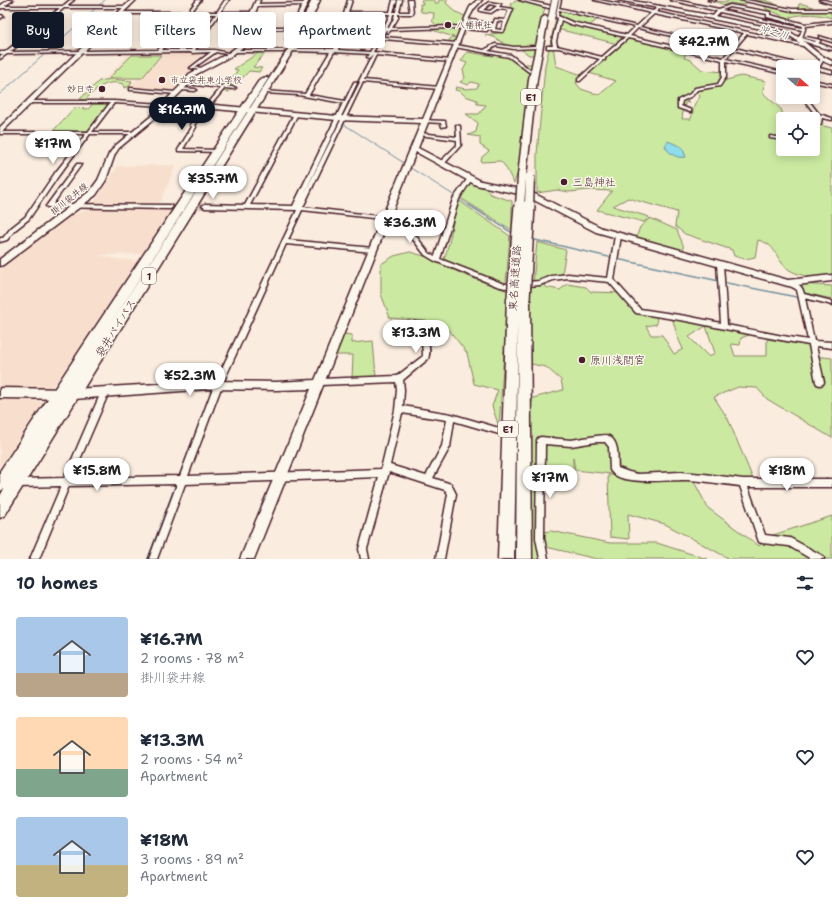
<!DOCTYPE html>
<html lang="en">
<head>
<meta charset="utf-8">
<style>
	body { margin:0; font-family:"Shantell Sans","Klee One",sans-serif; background:#f6f6f7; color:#1f2937; height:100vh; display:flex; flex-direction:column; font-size:15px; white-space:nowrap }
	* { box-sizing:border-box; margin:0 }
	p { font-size:13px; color:#747a83 }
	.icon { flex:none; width:22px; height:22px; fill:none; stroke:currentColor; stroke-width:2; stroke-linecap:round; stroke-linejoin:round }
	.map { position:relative; height:559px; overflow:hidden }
	.drawer { display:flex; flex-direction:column; background:#fff; flex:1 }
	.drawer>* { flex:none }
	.top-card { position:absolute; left:12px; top:12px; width:400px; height:36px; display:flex; gap:8px }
	.needle { width:26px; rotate:111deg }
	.fabs { position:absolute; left:776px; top:60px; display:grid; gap:8px }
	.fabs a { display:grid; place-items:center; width:44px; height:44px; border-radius:4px; background:#fff; box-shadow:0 2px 10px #0003; font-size:20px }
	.price { position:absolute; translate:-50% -34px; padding:0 9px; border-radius:14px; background:#fff; color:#222; font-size:13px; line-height:26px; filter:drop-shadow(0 1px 2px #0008) }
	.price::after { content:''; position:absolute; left:50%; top:24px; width:12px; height:9px; margin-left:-6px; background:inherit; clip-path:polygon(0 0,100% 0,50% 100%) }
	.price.on { background:#111827; color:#fff }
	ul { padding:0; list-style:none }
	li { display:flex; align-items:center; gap:12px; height:100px; padding:0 16px }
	li span { display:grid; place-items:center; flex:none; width:112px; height:80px; border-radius:4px; color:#555 }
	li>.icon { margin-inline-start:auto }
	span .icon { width:48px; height:48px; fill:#fffc; stroke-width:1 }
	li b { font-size:17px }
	h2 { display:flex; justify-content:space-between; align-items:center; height:48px; padding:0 16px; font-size:17px }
	.pill { padding:0 14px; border-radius:4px; background:#fff; box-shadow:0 2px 10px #0003; font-size:14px; line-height:36px }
	.pill.on { background:#111827; color:#fff }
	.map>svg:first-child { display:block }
</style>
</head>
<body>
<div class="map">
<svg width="832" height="559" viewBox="0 0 832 559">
	<rect width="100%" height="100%" fill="#faecde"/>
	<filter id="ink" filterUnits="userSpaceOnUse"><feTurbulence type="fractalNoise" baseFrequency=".025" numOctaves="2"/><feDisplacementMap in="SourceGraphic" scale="8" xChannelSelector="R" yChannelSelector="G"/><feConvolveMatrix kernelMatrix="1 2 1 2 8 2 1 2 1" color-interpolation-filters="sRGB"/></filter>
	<g filter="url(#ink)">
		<!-- built -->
		<path fill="#f8dfcd" d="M214,52L192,68L197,70L175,93L128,89L137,79H105L130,53Z
			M176,165L160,203L92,206L118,166Z
			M89,209L172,210L142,254L100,255L115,259L137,261L116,296L55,384L47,390L0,389V270L13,258L71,216Z
			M0,397L35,399L43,403L0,467Z"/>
		<!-- green -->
		<path fill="#cbe9a1" stroke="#8a8466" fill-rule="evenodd" d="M421,0H435V3H438L439,0H448L446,3L456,12L467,17L456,43H448L451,37L457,38L429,29L439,28L431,20H433L434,13L421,12L420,4H423Z
			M518,0L545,7L534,55H529L522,50L509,47L494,37L485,35L504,32L513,11L510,4Z
			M728,0H764L774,3L778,7L798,10L799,4H803L813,7L803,8L804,11L830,10L832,18C819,14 804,13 790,17L792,19L784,18L779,14L766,9L765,5L749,2L742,5L730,3L725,5L713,1L727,2Z
			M558,10L598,19L589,26L627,37L618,44L557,29L553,46L556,66L582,75L576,83L581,89L599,95L616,81L589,73L629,37L687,50L684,58L691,60L702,70L724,72L717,84L694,88L691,94L682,100L689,102L685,103L684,109L679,106V100L677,106L683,111L682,119H691L695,103L700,97L698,91L718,86L723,81L741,76L766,81L763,89L764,94L781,109L784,117L778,119L783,130V149H813V133L817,132L819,125L832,128V278C816,278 792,277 782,263C772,250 775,245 758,240L755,257L745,259L734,256L732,250L685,234L675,226L677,212L628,198L613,206L649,217L644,222L597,210L612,191L590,190L569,192L557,190L537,193V154L545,66Z
			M261,51H267L253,67L262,68L259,72L249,71L229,92L222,91L238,70L234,69Z
			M467,52L493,56L498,54L513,58L518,64H532L534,70L520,167L514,183C509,176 507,166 500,161L481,162L482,157L489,151L480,145V137L468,135L476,132L478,123L466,114H479L486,105L477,104V100L465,96L460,91L455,90L456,87L466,89L477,88L479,84L471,82L468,85L460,82L465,78L463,70L467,63L461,61Z
			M132,55H161L142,78H109Z
			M111,79L132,81L130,86L124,88L123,84C106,79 96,89 85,100L80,99L99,81Z
			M94,103H110L88,131H53L74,108L88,109Z
			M470,182L486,189L490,194L512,201V230L459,197Z
			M458,200L510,236L506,283C488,279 457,273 444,259C452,239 452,219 458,200Z
			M650,218L677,230L683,245L684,252L636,238L640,227Z
			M537,242L566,250L562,274L543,281L545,287L560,290L567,284L586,287L591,292L626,293L641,309L656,313L657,324L646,326L651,335H662L674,354L683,349L678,338L672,317L682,318L749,335L741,338L740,345L731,344L735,356H767V339L811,346L814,356L832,358V438L767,399L757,388L738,387L714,397L728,419L753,479L692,478L708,508L759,546L767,537L832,516V559H726L728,558L665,524L628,514L629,539L610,537L608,475H620L575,470L573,457V472L542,469L540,559H532L531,406L533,398L563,390L561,380L546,367L531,364L528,309L532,284L533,283ZM706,326L715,353L709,357L689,337Z
			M410,252L431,258L462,274L508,291L499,427L492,406L498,390L474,384L467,353L449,330L426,321L390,318L381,294V264L394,256Z
			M800,284L832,286V299L805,293Z
			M343,334L352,335V343L373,341L376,376L352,379L353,355H335Z
			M551,531L610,543H657L707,559H597L546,547L540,532Z"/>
		<!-- water -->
		<path fill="#8eddec" stroke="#73919f" d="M668,141L682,147L686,157C677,159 669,154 665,146Z"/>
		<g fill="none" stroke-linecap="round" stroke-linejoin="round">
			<!-- stream-far2 -->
			<path stroke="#73919f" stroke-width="1" d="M395,14L397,0
				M374,52L394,18
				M356,84L369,61
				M0,94L105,0
				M342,123L404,163
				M409,167L455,196
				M309,183L340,120
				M458,198L470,206"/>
			<!-- stream-far1 -->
			<path stroke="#73919f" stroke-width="1.5" d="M469,205L514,234
				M531,239L613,258
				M617,259L719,281
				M722,282L801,298
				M804,299L832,305
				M226,359L298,208"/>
			<!-- stream -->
			<path stroke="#73919f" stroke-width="2" d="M216,380L227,358
				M179,477L212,390
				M148,559L177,482"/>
			<!-- river -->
			<path fill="#8eddec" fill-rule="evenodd" d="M613,0H623L668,9L666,10Z
				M770,28L802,39L803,40L798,41L768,31L767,30Z"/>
			<!-- street-tunnel-far2 -->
			<path stroke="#d7c3ba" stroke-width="3.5" stroke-dasharray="3.5 1.5" stroke-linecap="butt" d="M535,47H548"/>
			<!-- street-tunnel-far1 -->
			<path stroke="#d7c3ba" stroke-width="6" stroke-dasharray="6 3" stroke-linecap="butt" d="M170,207L205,206"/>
			<!-- street-tunnel -->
			<path stroke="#d7c3ba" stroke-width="8" stroke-dasharray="8 4" stroke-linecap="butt" d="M525,436L541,440"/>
			<defs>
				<path id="street" d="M70,0H74L66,6H127L129,7L127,8H64L10,52L158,50L187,14H119V12H188L197,0H201L191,12H217L225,0H229L220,12H251L253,13L251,14H219L195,50H215L232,54L230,55L216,52L195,67L202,68V70H201L190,68L211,52L192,53L190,52L7,54L0,59V56L3,54H0V52H5L60,8H0V6H63ZM190,14H216L191,50H162Z
					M348,0H352L348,12H390L393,0H397L393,12H396L398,0H402L399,12H410L408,0H412L413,14H398V18L392,28L452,26L485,29L487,25L465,20L467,19L493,24L495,19L505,20L509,10L497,9L491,13L480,11V9L489,2L501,4L499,7L513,9L504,31L502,32L492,31V26H490L487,31H486L452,28L391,30L388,33L386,32L388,30H386L373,52L450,60L452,61L450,62L376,55L364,80L439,87L441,88L439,89L363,82L303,207L403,219L429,253L435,256L453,199L468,178H472V179L459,199L440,259L499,282L505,284L539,281L552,276L568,274L608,278L615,236L618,234L621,236L614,280L640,309L686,316L721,323L717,264L720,262L723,264L727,325L783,336L808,340L797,290C794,287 787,286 785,283L788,281C796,283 802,284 804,294L832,301V305L805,298L814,341L832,342V348L816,346L824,382L823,384L820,385L817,384L816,382L809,345L759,336L686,321L636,313L609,282L568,278L553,280L540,285L505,288L497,286L435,261L425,255L399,221L302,210L288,240L373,248L376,250L373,252L286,244L222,385L188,476L381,469L395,410L397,390L396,382L320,385L317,384L316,382L317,380L320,379L397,376L423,356C423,341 420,336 413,324L414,322C426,321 432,349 428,359L403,380L404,390L403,406L451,414L499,428L502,429L503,431L502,433L499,434L454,421L450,447L433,478L451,484L456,494L444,559H436L448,494L445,490L389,472L367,549L369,559H361L359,549L379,477L185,484L157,559H149L177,484L69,486L39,559H30L61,486L18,487L15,486L14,483L15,480L18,479L64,478L102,390L105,389L108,390L109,392L72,478L180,476L214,385L297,210L205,208L202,206L205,204L245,205L294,114L296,113L298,114L250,205L293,206L343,103L298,95L264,93L262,92L264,91L305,94L330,52L291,51L289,50L291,49H334L340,30H305L303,29L305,28H340ZM490,4L497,6L490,11L483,10ZM348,14H390L388,19L383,28H344ZM393,14H395L394,18L389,28H387L392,19ZM497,21L504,22L501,30L495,29ZM343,30H382L370,52L338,50ZM334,52L369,54L367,57L369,58L373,54L359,81L360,82L304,194L357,83L354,82L345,101L309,95ZM402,413L447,420L442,446L426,476L390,465Z
					M519,0H525L556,7L557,0H561L559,8L637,26L651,13L594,0H600L653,11L660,6L662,7L656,12L804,44L805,45L803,46L747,34L735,48L812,67H805L733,50L726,59L783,72V74L726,61V77L720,86L697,90L692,96L682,101L681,106L691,110V112H690L678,108V100L690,94L695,88L718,84L722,77V60L628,38L605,58V60H603L580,81H578V79L600,59L559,48H547V46H553L552,41L558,18L554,16L556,10ZM559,10L635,27L627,35L572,22L558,16ZM654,14L744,33L732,48L640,27ZM561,20L570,24L625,37L602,57L557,46L556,41ZM638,28L730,50L723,58L630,36Z
					M670,0H676L719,9L730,5L770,12V15L805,24L832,21V23L806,26L802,38L815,42L816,41L805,38L807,37L820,40V42L818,43L832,48V50L813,45L812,44L797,39V37H799L802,30L720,12L714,18L712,17L717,11ZM730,7L767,14V17L803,26L802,28L722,10Z
					M708,0H716L714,1Z
					M740,0H747L792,9H832V11H792Z
					M819,0H824L832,2V4Z
					M305,3L306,5L256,6L254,5L256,4Z
					M0,15L4,16L0,19Z
					M262,27H295L297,28L295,29H261V27Z
					M819,36L832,40V42L819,38Z
					M384,37L457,43L459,44L456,45L484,50L495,44L514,47L535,46L537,47L535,48L514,49L496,46L488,51L511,55L530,70L531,71L529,72L509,57L455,47L454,46L456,45L383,39L382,38Z
					M234,50H283L285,51L283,52H234Z
					M821,58L824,59L819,68L832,71V73L818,70L814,77H813V72L815,69H813L812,67H816Z
					M230,78L233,79L227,86L236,88L234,89L225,88L194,125L196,127L183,149L218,150H220V152L178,151V150L192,127L190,125L221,88L187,84H186V82L223,86Z
					M813,80L832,84V86L813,82Z
					M130,88L175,92L177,93L175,94L131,90H130Z
					M180,88L195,89L197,90L195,91L181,90H180Z
					M802,97H806L819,114L832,118V120L822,118L821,124H813V122H817L818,118Z
					M28,101H113L163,104L165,105L163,106L114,103L92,132H133V134H90L59,175L29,219L15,230L7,240L0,242V238H3L11,228L25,217L55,173L86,134H0V132H88L110,103H28Z
					M422,120L445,121L446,126L442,127L441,123L424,122H422Z
					M456,125L460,126L461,145L445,163H441V161L457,145V140L419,135L417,134L419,133L457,137Z
					M770,136L783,138V140L770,138Z
					M77,164H81V165L53,204L170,205L173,207L170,209L47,207L46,206L47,205Z
					M596,436C600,436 606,434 609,436C620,443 617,458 618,468L629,472L638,474L681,472L704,474L743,479H832V487H748L765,535L790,538L823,556L824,559H811L789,546L762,543L759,542L740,486C723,484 705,481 688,480C671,479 619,487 610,470L609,447L605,442H596L571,446L545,444L544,538L548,559H540L536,538L537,440L538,438L541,437L571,440Z"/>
				<path id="secondary" d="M8,0H13L0,9V6Z
					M131,0H136L2,132L0,133V127Z
					M256,0H260L250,27H264V29H249L243,47L231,56L193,76L189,84L170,103L204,104L337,116L423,119L465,18L470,7L477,0H482L474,9L469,18L418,148L481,181L529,191L602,228L788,280L832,275V281L788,286L596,232L524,195L476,185L416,152L254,559H240L311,389L276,390L209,389L74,399L0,398V388L74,389L209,381L276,382L315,380L421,123L337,120L204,108L167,107L153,120L119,148L115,154L106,180L96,195L3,265L0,266V259L90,191L98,180L109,154L115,146L149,118L161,106V104L163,103L184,82L189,74L227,54L239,45L243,34L247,20Z
					M305,0H309L292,38V42L287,43L286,38Z
					M316,0H320L307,29L298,42H294L293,41L303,29Z
					M618,0H628L714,16L790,32C805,40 816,55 832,61V65C813,59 803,42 786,34Z"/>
				<path id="highway" d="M312,0H318L293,51L5,515L0,518V496L4,489L0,491V471L260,79L267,77L268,79L106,331L287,51Z
					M545,16L548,18L537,79L526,176L522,179L518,176L529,79L542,18Z
					M513,294L517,295L519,299L524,296L528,297L530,300L532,559H516L518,322L514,559H498L507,298Z"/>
			</defs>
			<!-- street casing -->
			<use href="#street" stroke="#4a1f2b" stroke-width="3"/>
			<!-- secondary casing -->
			<use href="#secondary" stroke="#4a1f2b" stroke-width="3"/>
			<!-- highway casing -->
			<use href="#highway" stroke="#4a1f2b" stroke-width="3"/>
			<!-- street -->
			<use href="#street" fill="#fbf7ec" fill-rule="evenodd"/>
			<!-- secondary -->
			<use href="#secondary" fill="#fbf7ec" fill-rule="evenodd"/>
			<!-- highway -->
			<use href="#highway" fill="#fbf7ec" fill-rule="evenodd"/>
			<defs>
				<path id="highway-bridge-far2" d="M551,19L555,0"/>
				<path id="highway-bridge-far1" d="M520,206L522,176
					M529,206L530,176"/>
				<path id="highway-bridge" d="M513,298L520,205
					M524,300L529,205"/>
			</defs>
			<!-- highway-bridge-far2 casing -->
			<use href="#highway-bridge-far2" stroke="#4a1f2b" stroke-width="8" stroke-linecap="butt"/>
			<!-- highway-bridge-far1 casing -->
			<use href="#highway-bridge-far1" stroke="#4a1f2b" stroke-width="11" stroke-linecap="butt"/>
			<!-- highway-bridge casing -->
			<use href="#highway-bridge" stroke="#4a1f2b" stroke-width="14" stroke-linecap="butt"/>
			<!-- highway-bridge-far2 -->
			<use href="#highway-bridge-far2" stroke="#fbf7ec" stroke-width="6"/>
			<!-- highway-bridge-far1 -->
			<use href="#highway-bridge-far1" stroke="#fbf7ec" stroke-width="8"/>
			<!-- highway-bridge -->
			<use href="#highway-bridge" stroke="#fbf7ec" stroke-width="11"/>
		</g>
	</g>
	<!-- markers -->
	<g fill="#4a1f2b" stroke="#fbf7ec" stroke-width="1.5">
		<circle cx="448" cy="25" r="4"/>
		<circle cx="162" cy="80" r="4"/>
		<circle cx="102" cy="89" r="4"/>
		<circle cx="564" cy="182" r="4"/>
		<circle cx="582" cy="360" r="4"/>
	</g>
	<g text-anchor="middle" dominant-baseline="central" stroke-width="3" stroke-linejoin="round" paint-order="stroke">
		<!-- far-poi labels -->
		<g font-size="9" fill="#4a1f2b" stroke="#fbf7ec" text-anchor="start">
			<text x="456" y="25">八幡神社</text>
			<text x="170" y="80">市立袋井東小学校</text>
			<text x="94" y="89" text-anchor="end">妙日寺</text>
		</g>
		<!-- far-street labels -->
		<g font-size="9" fill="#4a1f2b" stroke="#fbf7ec">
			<text transform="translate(69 199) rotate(-39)">掛川袋井線</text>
		</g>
		<!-- far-water labels -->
		<g font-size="10" font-style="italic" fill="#5b4e5b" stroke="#fbf7ec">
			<text transform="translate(774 32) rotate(15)">沖之川</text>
		</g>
		<!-- shield labels -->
		<g fill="#fbf7ec" stroke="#7f6065" stroke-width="1">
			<rect x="521" y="89" width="20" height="16" rx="3"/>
			<rect x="142" y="268" width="14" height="16" rx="3"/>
			<rect x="498" y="421" width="20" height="16" rx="3"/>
		</g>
		<g font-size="10" font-weight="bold" fill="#4a1f2b">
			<text x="531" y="97">E1</text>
			<text x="149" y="276">1</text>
			<text x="508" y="429">E1</text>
		</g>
		<!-- poi labels -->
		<g font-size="11" fill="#4a1f2b" stroke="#fbf7ec" text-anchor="start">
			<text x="572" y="182">三島神社</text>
			<text x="590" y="360">原川浅間宮</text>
		</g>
		<!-- street labels -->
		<g font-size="11" fill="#4a1f2b" stroke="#fbf7ec">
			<text transform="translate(515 278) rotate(-86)">東名高速道路</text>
			<text transform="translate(116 328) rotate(-58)">袋井バイパス</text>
		</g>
	</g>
</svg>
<div class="fabs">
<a><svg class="needle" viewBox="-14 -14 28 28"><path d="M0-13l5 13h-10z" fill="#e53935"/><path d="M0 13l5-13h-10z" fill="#747a83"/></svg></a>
<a><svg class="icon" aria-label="locate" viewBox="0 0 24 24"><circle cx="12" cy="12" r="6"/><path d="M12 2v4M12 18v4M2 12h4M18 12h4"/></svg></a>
</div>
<b class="price" style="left:704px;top:63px">¥42.7M</b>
<b class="price on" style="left:182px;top:131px">¥16.7M</b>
<b class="price" style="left:53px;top:165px">¥17M</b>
<b class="price" style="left:213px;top:200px">¥35.7M</b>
<b class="price" style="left:410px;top:244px">¥36.3M</b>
<b class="price" style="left:416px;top:354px">¥13.3M</b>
<b class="price" style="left:190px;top:397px">¥52.3M</b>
<b class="price" style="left:97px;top:492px">¥15.8M</b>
<b class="price" style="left:787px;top:492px">¥18M</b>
<b class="price" style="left:550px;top:499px">¥17M</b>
<div class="top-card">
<a class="pill on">Buy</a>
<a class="pill">Rent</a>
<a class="pill">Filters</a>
<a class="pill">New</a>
<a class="pill">Apartment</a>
</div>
</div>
<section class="drawer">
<h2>10 homes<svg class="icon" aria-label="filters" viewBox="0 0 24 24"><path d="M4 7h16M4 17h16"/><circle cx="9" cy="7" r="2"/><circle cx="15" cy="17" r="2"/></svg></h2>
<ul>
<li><span style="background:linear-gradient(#a9c7e8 70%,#b9a48a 0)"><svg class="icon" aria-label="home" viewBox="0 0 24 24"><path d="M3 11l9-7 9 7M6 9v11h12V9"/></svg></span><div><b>¥16.7M</b><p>2 rooms · 78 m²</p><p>掛川袋井線</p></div><svg class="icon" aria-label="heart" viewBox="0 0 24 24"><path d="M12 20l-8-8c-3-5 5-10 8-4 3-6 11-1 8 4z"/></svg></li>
<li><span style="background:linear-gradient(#ffd9b3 65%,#7fa58c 0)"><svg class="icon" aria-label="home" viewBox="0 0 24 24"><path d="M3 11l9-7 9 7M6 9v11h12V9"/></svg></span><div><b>¥13.3M</b><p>2 rooms · 54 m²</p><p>Apartment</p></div><svg class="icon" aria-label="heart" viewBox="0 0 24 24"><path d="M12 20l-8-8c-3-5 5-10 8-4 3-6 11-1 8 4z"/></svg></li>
<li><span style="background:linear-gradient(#a9c7e8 60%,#c2b280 0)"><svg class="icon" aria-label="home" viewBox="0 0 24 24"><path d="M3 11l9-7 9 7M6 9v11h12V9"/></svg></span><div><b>¥18M</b><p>3 rooms · 89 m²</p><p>Apartment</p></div><svg class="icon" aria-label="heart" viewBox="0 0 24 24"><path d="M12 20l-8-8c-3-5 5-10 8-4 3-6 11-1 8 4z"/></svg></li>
</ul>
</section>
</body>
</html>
